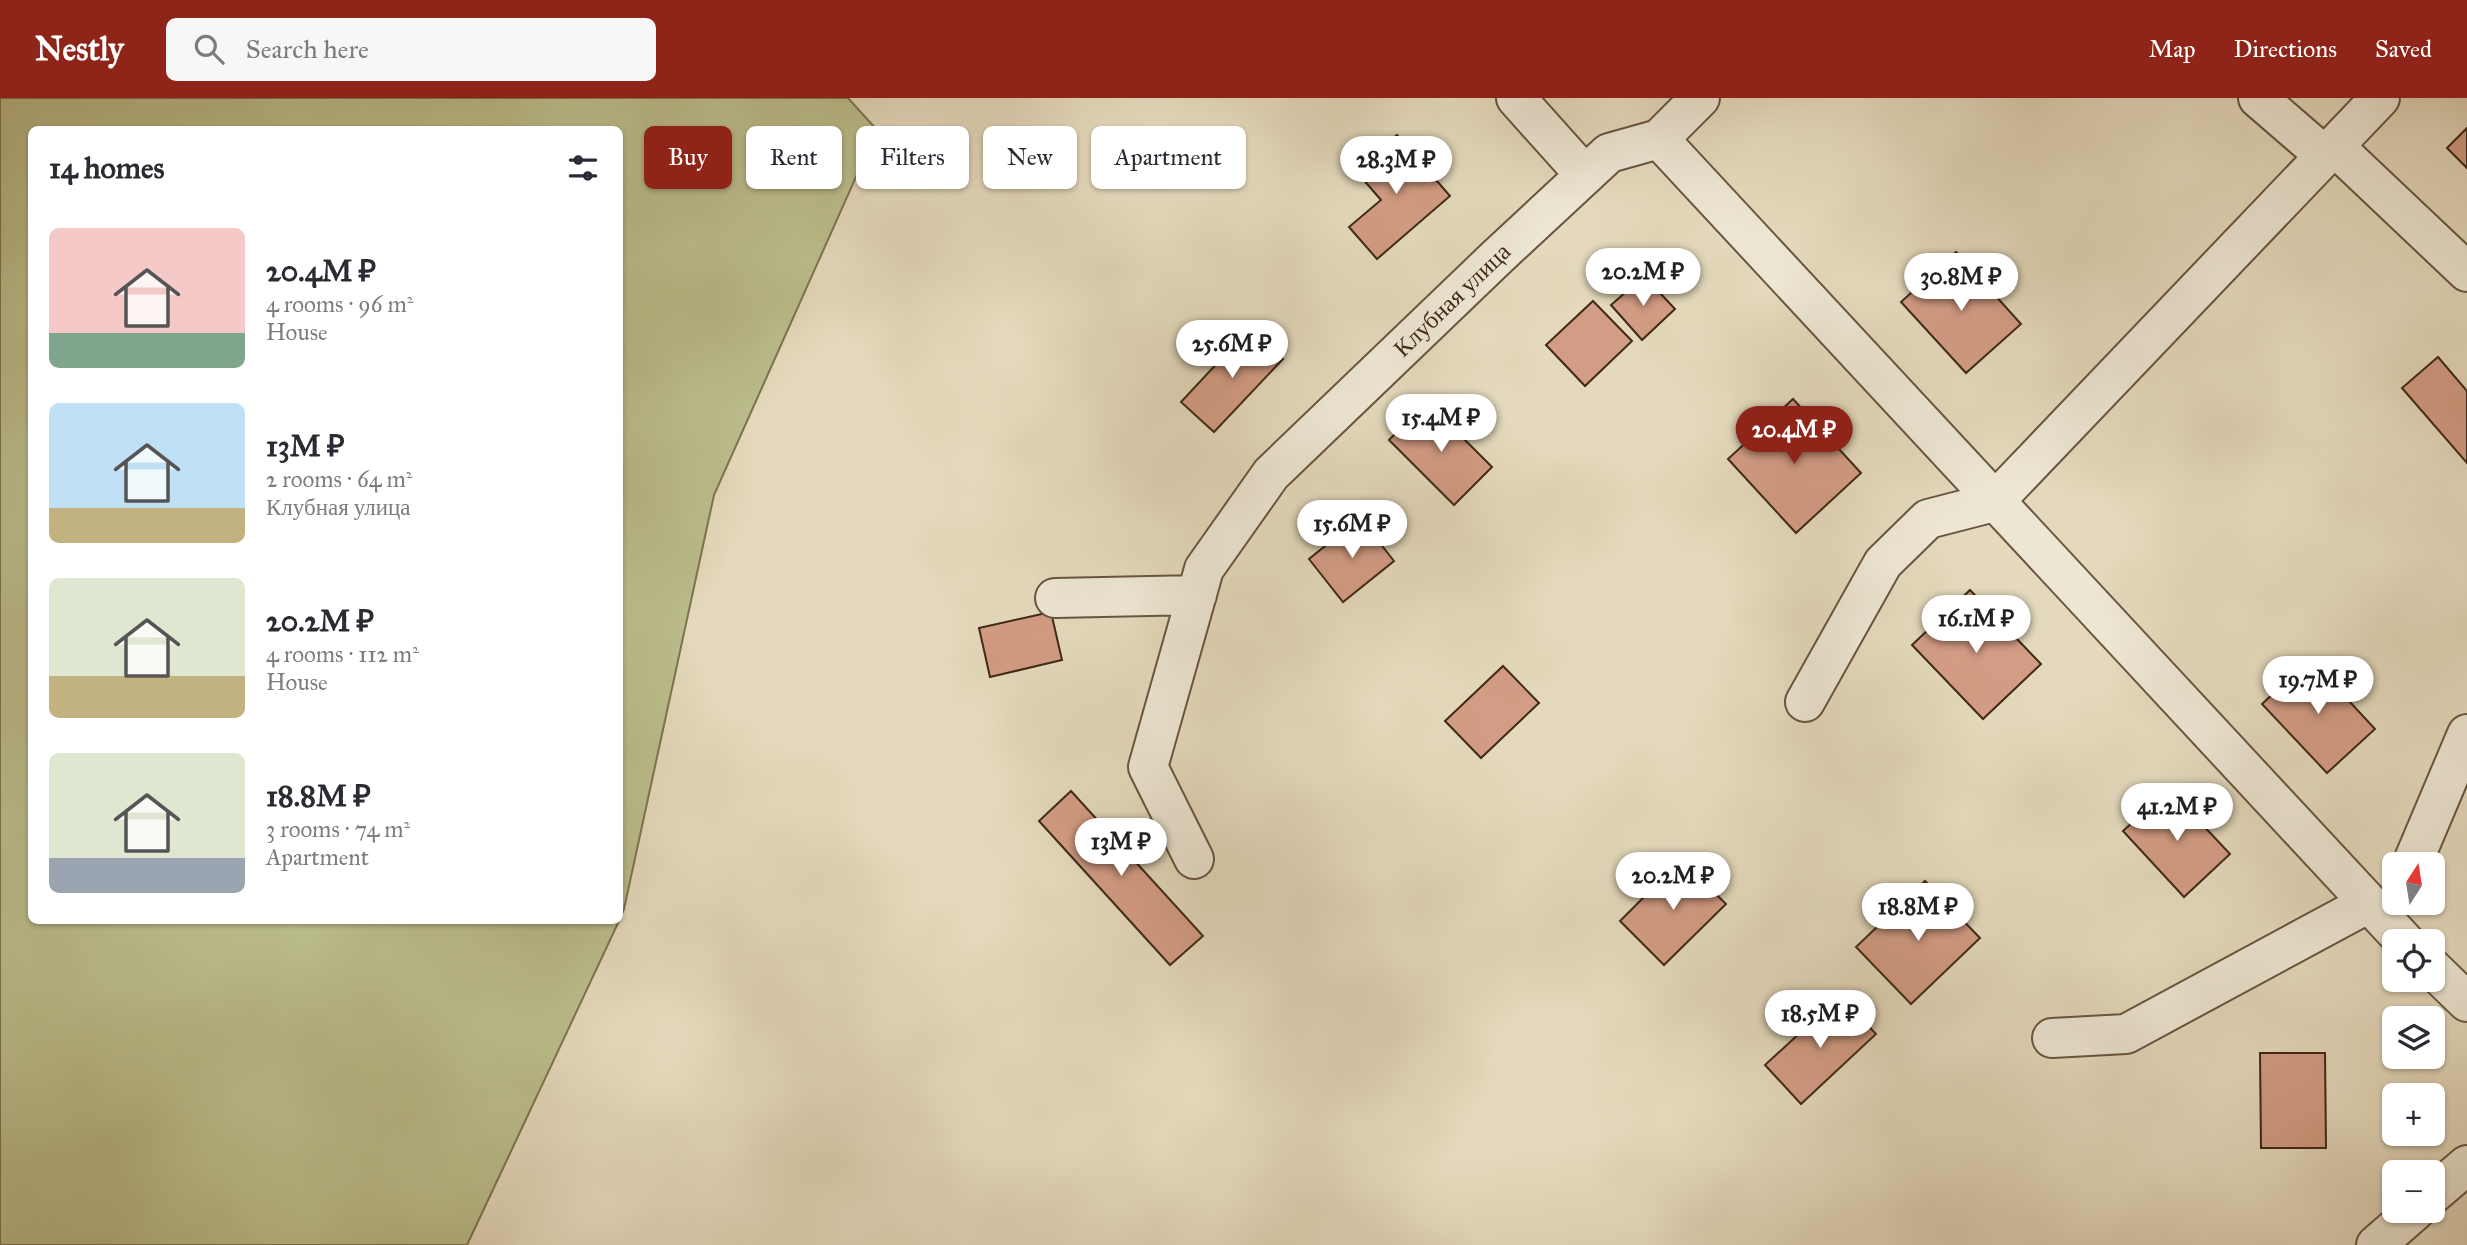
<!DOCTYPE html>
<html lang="en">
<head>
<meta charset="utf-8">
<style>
	body { margin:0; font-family:"IM FELL Great Primer",serif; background:#f7f7f7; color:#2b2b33; height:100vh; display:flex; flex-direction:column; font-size:26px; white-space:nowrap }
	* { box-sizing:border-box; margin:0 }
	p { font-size:23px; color:#7c7c81 }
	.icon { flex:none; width:38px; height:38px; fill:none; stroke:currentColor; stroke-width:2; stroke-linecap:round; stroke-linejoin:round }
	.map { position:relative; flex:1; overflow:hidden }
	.drawer { position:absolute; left:28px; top:28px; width:595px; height:798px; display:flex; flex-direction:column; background:#fff; border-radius:10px; box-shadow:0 2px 5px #0004 }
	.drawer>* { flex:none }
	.top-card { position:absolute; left:644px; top:28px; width:665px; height:63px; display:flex; gap:14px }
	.needle { width:46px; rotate:12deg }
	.buttons { position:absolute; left:2382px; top:754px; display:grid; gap:14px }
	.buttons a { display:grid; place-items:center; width:63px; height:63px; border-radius:10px; background:#fff; box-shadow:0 2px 5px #0004; font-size:35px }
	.price { position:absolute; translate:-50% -60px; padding:0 16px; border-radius:24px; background:#fff; color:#222; font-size:23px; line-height:46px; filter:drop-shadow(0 2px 4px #0008) }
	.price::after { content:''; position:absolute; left:50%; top:42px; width:21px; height:16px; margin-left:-10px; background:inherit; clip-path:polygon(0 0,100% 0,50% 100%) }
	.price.active { background:#8f2418; color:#fff }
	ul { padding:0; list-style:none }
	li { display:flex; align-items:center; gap:21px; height:175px; padding:0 21px }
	li span { display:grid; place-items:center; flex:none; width:196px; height:140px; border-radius:10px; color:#555 }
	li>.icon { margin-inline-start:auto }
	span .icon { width:84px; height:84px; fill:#fffc; stroke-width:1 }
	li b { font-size:30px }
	h2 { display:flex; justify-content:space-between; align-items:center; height:84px; padding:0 21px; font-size:30px }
	.tag { padding:0 24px; border-radius:10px; background:#fff; box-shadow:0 2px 5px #0004; font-size:24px; line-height:63px }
	.tag.active { background:#8f2418; color:#fff }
	header { display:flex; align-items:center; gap:42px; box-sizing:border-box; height:98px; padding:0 35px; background:#8f2418; color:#fff }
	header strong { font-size:33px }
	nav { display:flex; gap:38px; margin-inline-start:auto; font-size:24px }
	.search { width:490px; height:63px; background:#f7f7f7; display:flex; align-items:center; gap:18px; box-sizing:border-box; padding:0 24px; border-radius:10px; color:#7c7c81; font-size:26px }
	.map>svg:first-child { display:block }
</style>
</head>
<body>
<header>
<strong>Nestly</strong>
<div class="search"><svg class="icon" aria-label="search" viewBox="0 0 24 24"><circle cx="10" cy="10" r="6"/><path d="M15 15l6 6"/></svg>Search here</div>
<nav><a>Map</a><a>Directions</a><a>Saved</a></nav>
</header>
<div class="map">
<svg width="2467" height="1147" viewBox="0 0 2467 1147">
	<rect width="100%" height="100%" fill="#e4d9bc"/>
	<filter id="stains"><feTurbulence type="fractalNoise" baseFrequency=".00286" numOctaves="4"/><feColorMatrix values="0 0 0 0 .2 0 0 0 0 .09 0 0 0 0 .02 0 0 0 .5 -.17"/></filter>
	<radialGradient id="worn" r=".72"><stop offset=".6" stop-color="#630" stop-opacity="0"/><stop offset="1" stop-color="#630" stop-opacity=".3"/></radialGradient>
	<!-- green -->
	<path fill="#bbbd8c" stroke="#7d7351" stroke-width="2" d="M0,0H848L877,32L714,397L624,811L620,821V32H32V822L619,823L467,1147H0Z"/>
	<!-- building -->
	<path fill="#d39c84" stroke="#3f2916" stroke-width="2" d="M2467,30V70L2447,50Z
		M1397,37L1450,98L1377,161L1349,129L1381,102L1355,72Z
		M1956,154L2021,226L1966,275L1901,204Z
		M1644,178L1675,211L1642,242L1611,207Z
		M1593,203L1632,243L1585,288L1546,247Z
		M1250,230L1283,261L1214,334L1181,304Z
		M2438,259L2467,293V365L2402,290Z
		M1793,301L1861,375L1796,435L1728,361Z
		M1427,304L1492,369L1454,407L1389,342Z
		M1360,420L1394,463L1343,504L1309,461Z
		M1970,492L2041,566L1983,621L1912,547Z
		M1051,514L1062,562L990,579L979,530Z
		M2310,561L2375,631L2327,675L2262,606Z
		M1503,568L1539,605L1481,660L1445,623Z
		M2169,691L2230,756L2184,799L2123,733Z
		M1071,693L1203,838L1170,867L1039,723Z
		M1681,762L1726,806L1664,867L1620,823Z
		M1925,783L1980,840L1911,906L1856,849Z
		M1840,898L1876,936L1801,1006L1765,967Z
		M2260,955H2325L2326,1050H2261Z"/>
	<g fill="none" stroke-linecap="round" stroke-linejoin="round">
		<defs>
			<path id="minor" d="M1516,0L1585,77
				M2258,0L2325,58
				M1659,41L2405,844
				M2334,48L2467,174
				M1055,500L1197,497
				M1805,604L1883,465L1928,421L1994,404L2380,0
				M1194,761L1148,669L1204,471L1271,376L1495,161L1609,55L1659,41L1700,0
				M2412,766L2467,636
				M2432,870L2467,904
				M2052,940L2126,936L2367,806
				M2432,1097L2467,1067
				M2376,1147L2415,1113"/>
		</defs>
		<!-- minor casing -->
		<use href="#minor" stroke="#685540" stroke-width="42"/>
		<!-- minor -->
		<use href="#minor" stroke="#ede6d3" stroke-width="38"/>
	</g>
	<g text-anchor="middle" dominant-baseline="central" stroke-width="7" stroke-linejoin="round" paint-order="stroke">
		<!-- street labels -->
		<g font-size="24" fill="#3f2916" stroke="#ede6d3">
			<text transform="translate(1452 202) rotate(-44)">Клубная улица</text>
		</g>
	</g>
	<rect width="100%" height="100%" filter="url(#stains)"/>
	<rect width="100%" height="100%" fill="url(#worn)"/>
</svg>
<div class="buttons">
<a><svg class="needle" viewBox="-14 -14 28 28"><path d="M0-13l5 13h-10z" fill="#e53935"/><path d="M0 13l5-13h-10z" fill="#7c7c81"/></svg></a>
<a><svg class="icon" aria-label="locate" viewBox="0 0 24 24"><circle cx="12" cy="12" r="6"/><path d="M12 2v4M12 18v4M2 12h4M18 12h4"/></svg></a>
<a><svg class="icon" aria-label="layers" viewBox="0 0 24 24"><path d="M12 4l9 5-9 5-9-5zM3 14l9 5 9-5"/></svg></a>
<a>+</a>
<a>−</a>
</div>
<b class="price" style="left:1396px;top:98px">28.3M ₽</b>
<b class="price" style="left:1643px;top:210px">20.2M ₽</b>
<b class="price" style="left:1961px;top:215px">30.8M ₽</b>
<b class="price" style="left:1232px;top:282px">25.6M ₽</b>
<b class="price" style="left:1441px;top:356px">15.4M ₽</b>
<b class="price active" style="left:1794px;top:368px">20.4M ₽</b>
<b class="price" style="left:1352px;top:462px">15.6M ₽</b>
<b class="price" style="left:1976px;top:557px">16.1M ₽</b>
<b class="price" style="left:2318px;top:618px">19.7M ₽</b>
<b class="price" style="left:2177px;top:745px">41.2M ₽</b>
<b class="price" style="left:1121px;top:780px">13M ₽</b>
<b class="price" style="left:1673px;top:814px">20.2M ₽</b>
<b class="price" style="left:1918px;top:845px">18.8M ₽</b>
<b class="price" style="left:1820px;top:952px">18.5M ₽</b>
<div class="top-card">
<a class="tag active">Buy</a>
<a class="tag">Rent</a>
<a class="tag">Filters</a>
<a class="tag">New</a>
<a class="tag">Apartment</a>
</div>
<section class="drawer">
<h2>14 homes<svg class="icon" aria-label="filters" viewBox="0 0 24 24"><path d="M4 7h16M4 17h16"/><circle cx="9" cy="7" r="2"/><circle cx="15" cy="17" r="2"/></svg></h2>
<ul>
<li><span style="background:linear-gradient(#f6c9c9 75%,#7fa58c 0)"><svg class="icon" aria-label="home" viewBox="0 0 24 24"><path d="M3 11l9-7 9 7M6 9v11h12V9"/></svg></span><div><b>20.4M ₽</b><p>4 rooms · 96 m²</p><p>House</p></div></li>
<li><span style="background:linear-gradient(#bfe0f5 75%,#c2b280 0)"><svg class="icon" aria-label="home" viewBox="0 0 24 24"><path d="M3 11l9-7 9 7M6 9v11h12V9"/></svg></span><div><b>13M ₽</b><p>2 rooms · 64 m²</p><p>Клубная улица</p></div></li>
<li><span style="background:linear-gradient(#dfe7d0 70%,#c2b280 0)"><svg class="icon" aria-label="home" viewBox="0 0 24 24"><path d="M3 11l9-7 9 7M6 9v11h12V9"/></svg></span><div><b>20.2M ₽</b><p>4 rooms · 112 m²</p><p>House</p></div></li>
<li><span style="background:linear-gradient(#dfe7d0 75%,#9aa5b1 0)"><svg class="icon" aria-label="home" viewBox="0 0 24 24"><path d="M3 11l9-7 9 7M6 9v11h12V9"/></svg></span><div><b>18.8M ₽</b><p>3 rooms · 74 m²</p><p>Apartment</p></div></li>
</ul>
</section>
</div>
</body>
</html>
